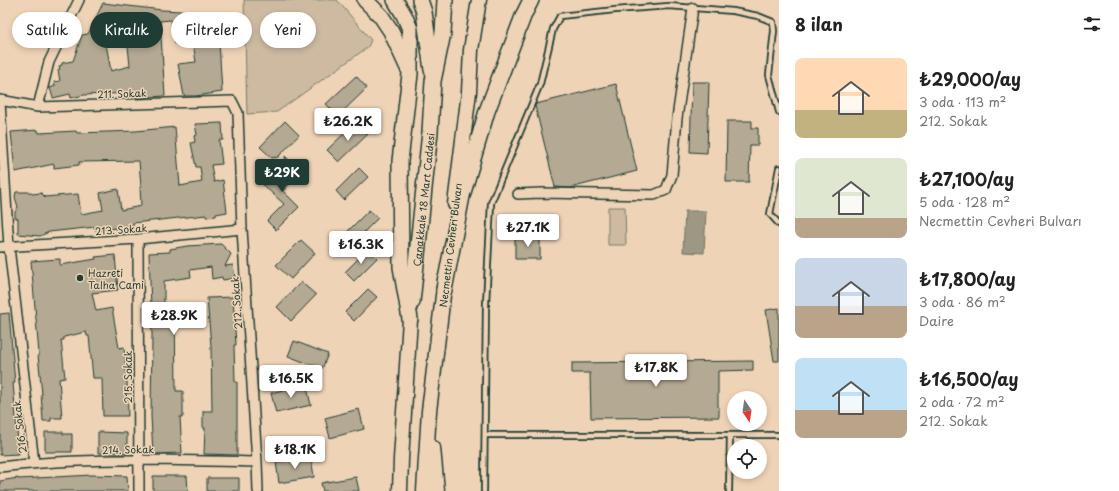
<!DOCTYPE html>
<html lang="tr">
<head>
<meta charset="utf-8">
<style>
	body { margin:0; font-family:"Playpen Sans",sans-serif; background:#f6f6f6; color:#222; height:100vh; display:flex; flex-direction:column; font-size:15px; white-space:nowrap }
	* { box-sizing:border-box; margin:0 }
	p { font-size:13px; color:#767676 }
	.icon { flex:none; width:22px; height:22px; fill:none; stroke:currentColor; stroke-width:2; stroke-linecap:round; stroke-linejoin:round }
	.map { position:relative; flex:1; overflow:hidden }
	.sheet { display:flex; flex-direction:column; background:#fff; width:340px }
	.sheet>* { flex:none }
	.top-card { position:absolute; left:12px; top:12px; width:380px; height:36px; display:flex; gap:8px }
	.needle { width:26px; rotate:167deg }
	.tools { position:absolute; left:727px; top:391px; display:grid; gap:8px }
	.tools a { display:grid; place-items:center; width:40px; height:40px; border-radius:50%; background:#fff; box-shadow:0 2px 6px #0003; font-size:20px }
	.price { position:absolute; translate:-50% -34px; padding:0 9px; border-radius:4px; background:#fff; color:#222; font-size:13px; line-height:26px; filter:drop-shadow(0 1px 2px #0008) }
	.price::after { content:''; position:absolute; left:50%; top:24px; width:12px; height:9px; margin-left:-6px; background:inherit; clip-path:polygon(0 0,100% 0,50% 100%) }
	.price.active { background:#1f3d34; color:#fff }
	ul { padding:0; list-style:none }
	li { display:flex; align-items:center; gap:12px; height:100px; padding:0 16px }
	li span { display:grid; place-items:center; flex:none; width:112px; height:80px; border-radius:8px; color:#555 }
	li>.icon { margin-inline-start:auto }
	span .icon { width:48px; height:48px; fill:#fffc; stroke-width:1 }
	li b { font-size:17px }
	h2 { display:flex; justify-content:space-between; align-items:center; height:48px; padding:0 16px; font-size:17px }
	.tag { padding:0 14px; border-radius:18px; background:#fff; box-shadow:0 2px 6px #0003; font-size:14px; line-height:36px }
	.tag.active { background:#1f3d34; color:#fff }
	main { display:flex; flex:1; min-height:0 }
	.map>svg:first-child { display:block }
</style>
</head>
<body>
<main>
<div class="map">
<svg width="779" height="491" viewBox="0 0 779 491">
	<rect width="100%" height="100%" fill="#efd3b6"/>
	<filter id="ink" filterUnits="userSpaceOnUse"><feTurbulence type="fractalNoise" baseFrequency=".025" numOctaves="2"/><feDisplacementMap in="SourceGraphic" scale="8" xChannelSelector="R" yChannelSelector="G"/><feConvolveMatrix kernelMatrix="1 2 1 2 8 2 1 2 1" color-interpolation-filters="sRGB"/></filter>
	<g filter="url(#ink)">
		<!-- green -->
		<path fill="#cdbaa1" stroke="#767c6a" d="M244,0H337L371,40L368,47L277,112L247,114Z
			M608,207H625L626,245H608Z"/>
		<!-- water -->
		<path fill="#9d9883" stroke="#6b7463" d="M685,211H706L704,253L683,252Z"/>
		<!-- building -->
		<path fill="#b4a992" stroke="#1f3d34" fill-rule="evenodd" d="M103,3L162,10L199,12L201,21L235,14L240,39L219,42L222,92L196,96H184L178,64L196,62L193,43L175,44L171,20L160,21L165,96L133,98L132,93L84,95L71,98L70,94L53,98L50,88L55,86L54,82L60,81L58,70L60,69L59,66L62,65V63L73,61L82,35L88,34ZM106,44L128,46L130,66L111,71Z
			M356,76L367,88L338,116L326,104Z
			M692,82H709L707,153L690,152Z
			M616,84L637,171L570,188L555,187L535,106L536,104Z
			M285,121L299,135L278,157L272,158L260,147Z
			M727,121H752V128H758V145H750L749,182H726Z
			M356,122L368,134L339,162L327,150Z
			M222,123L223,140H219L222,164L211,165L214,182L223,180L227,212L216,214V216L206,217V215L133,223V226L115,229V228L96,231L95,227L49,232L40,236L18,234V219L15,217V212L18,207L15,197L16,192H31L32,194L41,193L45,197L78,194L81,214L103,210L100,193L118,189L121,210L141,206L140,187H141L139,161L79,162V165L54,168V164L15,172L11,132L38,130L39,133L76,131L77,133L136,131L175,127L180,186L202,182L200,167H196L191,143L195,142L194,136L197,135L195,124Z
			M285,156L301,172L283,191L299,207L276,230L267,221L284,204L262,184L273,173L287,171Z
			M359,168L368,177L344,200L336,191Z
			M369,210L378,218L354,242L346,233Z
			M515,236H540V259H515Z
			M301,240L315,253L291,279L276,265Z
			M221,244L231,254L225,266L233,265L235,278L223,280L222,277L212,279L211,267L190,270L191,277L164,281V305H175L176,391H183V417H180L182,453L153,454L151,416L152,335L149,253L170,252V249L187,246Z
			M368,249L377,258L354,281L345,272Z
			M115,255L118,290L92,293L96,311L112,308L119,348L124,347L127,380L128,416H103L102,378H93L89,336H87L86,332L64,337V340H61L65,378L59,379L62,418H51V421H43L41,394H42L38,355L39,354L31,261L60,259V265L96,259L95,257Z
			M301,282L316,295L291,321L277,307Z
			M368,289L377,297L354,321L345,312Z
			M233,297L236,345H234L235,382H237V455L204,454L205,428H203V411H212L211,346L207,298Z
			M779,308V361H774L766,310Z
			M9,313L15,383H13L19,454L0,455V314Z
			M294,341L328,354L322,369L288,356Z
			M753,361V370L718,371V407H719V417L591,418L590,373H572V363Z
			M306,384L311,405L276,413L271,393Z
			M359,409L364,429L330,438L325,418Z
			M45,432H63V434H72V452H45Z
			M98,432L127,433V453H98Z
			M311,457L314,477L279,483L276,462Z
			M92,475L127,476L128,491H0V481L18,478V479Z
			M153,476H187L188,491H153Z
			M356,477L359,491H323L321,483Z
			M207,478H239V491H207Z"/>
		<g fill="none" stroke-linecap="round" stroke-linejoin="round">
			<defs>
				<path id="service" d="M779,168L770,214L779,224
					M485,435H779
					M484,491L486,304L491,203L540,84L553,29L560,16L615,10L669,6L733,11L758,16L773,22L774,31L769,75L779,112
					M729,491L730,435"/>
				<path id="minor" d="M0,100L38,107L232,101L238,113L242,229L257,462L258,491
					M0,102L9,247L34,463
					M38,107L49,62L79,0
					M518,194L541,193L654,195L666,190L672,175L677,118L693,8
					M138,239L139,491
					M0,247L138,239L242,229
					M0,467C85,457 172,460 257,462"/>
				<path id="primary" d="M455,204L469,92L471,50L479,0
					M433,448L437,491
					M400,491L401,459L410,319
					M424,491L429,411L445,279"/>
				<g id="trunk">
					<path d="M365,0L381,16L391,31L408,68"/>
					<path d="M395,0L404,15L410,29V74L400,161L401,267L410,319"/>
					<path d="M420,0L424,12L432,70"/>
					<path d="M444,290L462,196L487,111L524,14L531,0"/>
					<path id="s1" d="M412,302L430,132L433,81L443,33L445,0"/>
				</g>
			</defs>
			<!-- service casing -->
			<use href="#service" stroke="#1f3d34" stroke-width="8"/>
			<!-- minor casing -->
			<use href="#minor" stroke="#1f3d34" stroke-width="12"/>
			<!-- primary casing -->
			<use href="#primary" stroke="#1f3d34" stroke-width="17"/>
			<!-- trunk casing -->
			<use href="#trunk" stroke="#1f3d34" stroke-width="18"/>
			<!-- service -->
			<use href="#service" stroke="#efd3b6" stroke-width="4.5"/>
			<!-- minor -->
			<use href="#minor" stroke="#efd3b6" stroke-width="9"/>
			<!-- primary -->
			<use href="#primary" stroke="#efd3b6" stroke-width="14"/>
			<!-- trunk -->
			<use href="#trunk" stroke="#efd3b6" stroke-width="15"/>
		</g>
	</g>
	<!-- markers -->
	<circle fill="#1f3d34" stroke="#efd3b6" stroke-width="1.5" cx="80" cy="278" r="4"/>
	<g text-anchor="middle" dominant-baseline="central" stroke-width="3" stroke-linejoin="round" paint-order="stroke">
		<!-- street labels -->
		<g font-size="10" fill="#1f3d34" stroke="#efd3b6">
			<text transform="translate(122 93) rotate(-2)">211. Sokak</text>
			<text stroke="none"><textPath href="#s1" startOffset="103">Çanakkale 18 Mart Caddesi</textPath></text>
			<text transform="translate(121 229) rotate(-4)">213. Sokak</text>
			<text transform="translate(450 245) rotate(-83)">Necmettin Cevheri Bulvarı</text>
			<text transform="translate(236 303) rotate(-94)">212. Sokak</text>
			<text transform="translate(127 377) rotate(-90)">215. Sokak</text>
			<text transform="translate(19 427) rotate(-97)">216. Sokak</text>
			<text transform="translate(128 449) rotate(-1)">214. Sokak</text>
		</g>
		<!-- poi labels -->
		<g font-size="10" fill="#1f3d34" stroke="#efd3b6" text-anchor="start">
			<text x="88" y="272">Hazreti<tspan x="88" dy="12">Talha Cami</tspan></text>
		</g>
	</g>
</svg>
<div class="tools">
<a><svg class="needle" viewBox="-14 -14 28 28"><path d="M0-13l5 13h-10z" fill="#e53935"/><path d="M0 13l5-13h-10z" fill="#767676"/></svg></a>
<a><svg class="icon" aria-label="locate" viewBox="0 0 24 24"><circle cx="12" cy="12" r="6"/><path d="M12 2v4M12 18v4M2 12h4M18 12h4"/></svg></a>
</div>
<b class="price" style="left:348px;top:142px">₺26.2K</b>
<b class="price active" style="left:282px;top:193px">₺29K</b>
<b class="price" style="left:528px;top:248px">₺27.1K</b>
<b class="price" style="left:361px;top:265px">₺16.3K</b>
<b class="price" style="left:174px;top:336px">₺28.9K</b>
<b class="price" style="left:656px;top:388px">₺17.8K</b>
<b class="price" style="left:291px;top:399px">₺16.5K</b>
<b class="price" style="left:295px;top:470px">₺18.1K</b>
<div class="top-card">
<a class="tag">Satılık</a>
<a class="tag active">Kiralık</a>
<a class="tag">Filtreler</a>
<a class="tag">Yeni</a>
</div>
</div>
<section class="sheet">
<h2>8 ilan<svg class="icon" aria-label="filters" viewBox="0 0 24 24"><path d="M4 7h16M4 17h16"/><circle cx="9" cy="7" r="2"/><circle cx="15" cy="17" r="2"/></svg></h2>
<ul>
<li><span style="background:linear-gradient(#ffd9b3 65%,#c2b280 0)"><svg class="icon" aria-label="home" viewBox="0 0 24 24"><path d="M3 11l9-7 9 7M6 9v11h12V9"/></svg></span><div><b>₺29,000/ay</b><p>3 oda · 113 m²</p><p>212. Sokak</p></div></li>
<li><span style="background:linear-gradient(#dfe7d0 75%,#b9a48a 0)"><svg class="icon" aria-label="home" viewBox="0 0 24 24"><path d="M3 11l9-7 9 7M6 9v11h12V9"/></svg></span><div><b>₺27,100/ay</b><p>5 oda · 128 m²</p><p>Necmettin Cevheri Bulvarı</p></div></li>
<li><span style="background:linear-gradient(#c9d6e8 60%,#b9a48a 0)"><svg class="icon" aria-label="home" viewBox="0 0 24 24"><path d="M3 11l9-7 9 7M6 9v11h12V9"/></svg></span><div><b>₺17,800/ay</b><p>3 oda · 86 m²</p><p>Daire</p></div></li>
<li><span style="background:linear-gradient(#bfe0f5 65%,#b9a48a 0)"><svg class="icon" aria-label="home" viewBox="0 0 24 24"><path d="M3 11l9-7 9 7M6 9v11h12V9"/></svg></span><div><b>₺16,500/ay</b><p>2 oda · 72 m²</p><p>212. Sokak</p></div></li>
</ul>
</section>
</main>
</body>
</html>
